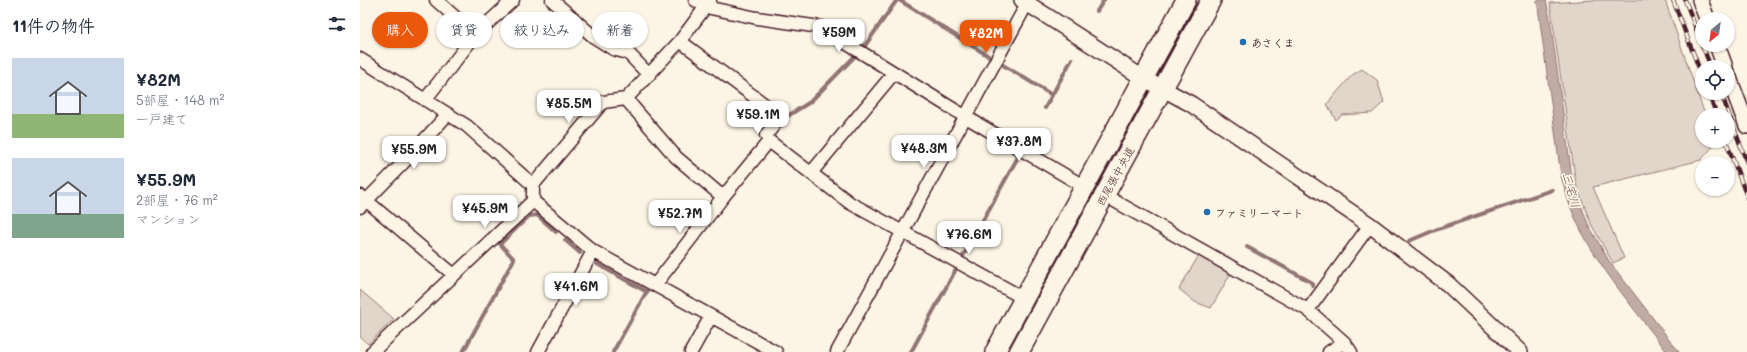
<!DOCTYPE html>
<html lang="ja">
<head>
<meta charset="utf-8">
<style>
	body { margin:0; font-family:Mali,"Klee One",sans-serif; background:#f2f2f3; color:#1f2937; height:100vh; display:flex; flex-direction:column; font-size:15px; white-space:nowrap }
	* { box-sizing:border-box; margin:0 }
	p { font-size:13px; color:#747a83 }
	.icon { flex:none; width:22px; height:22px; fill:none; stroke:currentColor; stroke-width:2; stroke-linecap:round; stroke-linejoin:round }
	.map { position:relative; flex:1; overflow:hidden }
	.panel { display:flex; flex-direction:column; background:#fff; width:360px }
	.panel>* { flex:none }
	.hud { position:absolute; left:12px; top:12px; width:380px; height:36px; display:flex; gap:8px }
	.needle { width:26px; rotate:209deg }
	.buttons { position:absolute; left:1335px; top:12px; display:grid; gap:8px }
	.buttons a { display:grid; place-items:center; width:40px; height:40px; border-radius:50%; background:#fff; box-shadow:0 1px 3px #0004; font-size:20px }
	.price { position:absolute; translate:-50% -34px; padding:0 9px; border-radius:8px; background:#fff; color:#222; font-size:13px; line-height:26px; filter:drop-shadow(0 1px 2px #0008) }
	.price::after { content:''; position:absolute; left:50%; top:24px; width:12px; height:9px; margin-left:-6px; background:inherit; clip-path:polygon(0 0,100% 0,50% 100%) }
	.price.active { background:#ea580c; color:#fff }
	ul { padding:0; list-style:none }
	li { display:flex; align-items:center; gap:12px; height:100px; padding:0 12px }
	li span { display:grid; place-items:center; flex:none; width:112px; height:80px; border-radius:0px; color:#555 }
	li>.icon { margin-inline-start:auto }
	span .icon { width:48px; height:48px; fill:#fffc; stroke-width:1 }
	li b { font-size:17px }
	h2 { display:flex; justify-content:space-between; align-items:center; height:48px; padding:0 12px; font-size:17px }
	.chip { padding:0 14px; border-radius:18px; background:#fff; box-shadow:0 1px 3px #0004; font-size:14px; line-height:36px }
	.chip.active { background:#ea580c; color:#fff }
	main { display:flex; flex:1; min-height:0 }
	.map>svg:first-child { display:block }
</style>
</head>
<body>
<main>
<section class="panel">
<h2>11件の物件<svg class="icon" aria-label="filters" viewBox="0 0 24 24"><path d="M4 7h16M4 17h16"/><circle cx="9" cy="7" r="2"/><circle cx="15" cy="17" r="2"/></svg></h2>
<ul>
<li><span style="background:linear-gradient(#c9d6e8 70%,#8fb573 0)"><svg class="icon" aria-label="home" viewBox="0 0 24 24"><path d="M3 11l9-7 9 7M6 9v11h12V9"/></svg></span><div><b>¥82M</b><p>5部屋 · 148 m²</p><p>一戸建て</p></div></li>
<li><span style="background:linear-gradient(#c9d6e8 70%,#7fa58c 0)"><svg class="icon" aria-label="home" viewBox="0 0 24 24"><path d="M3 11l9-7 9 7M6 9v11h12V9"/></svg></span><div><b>¥55.9M</b><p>2部屋 · 76 m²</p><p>マンション</p></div></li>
</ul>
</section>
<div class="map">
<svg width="1387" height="352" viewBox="0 0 1387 352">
	<rect width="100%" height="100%" fill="#fcf5e5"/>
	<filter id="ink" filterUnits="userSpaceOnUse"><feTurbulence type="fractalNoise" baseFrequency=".025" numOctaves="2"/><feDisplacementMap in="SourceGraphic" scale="8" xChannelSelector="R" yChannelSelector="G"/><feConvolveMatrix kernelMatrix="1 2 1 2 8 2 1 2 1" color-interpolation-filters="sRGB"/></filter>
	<g filter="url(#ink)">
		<!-- green -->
		<path fill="#e2d5ca" stroke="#967a7a" d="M1232,0H1305L1345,115H1342V141H1354L1355,144L1341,160L1233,187L1264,258L1253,263L1231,224L1216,184L1190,3Z
			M1002,69L1017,80L1024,102L1012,113L982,115L976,120L967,104L992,75Z
			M839,255L871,273L851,308L835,302L819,289Z
			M0,290L34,319L8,344L0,337Z"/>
		<!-- water -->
		<path fill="#c0aca5" stroke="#917474" d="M1177,0H1186L1190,19L1213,184L1228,224L1249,261L1319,352H1307C1272,305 1229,258 1209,203C1206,194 1204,185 1201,176Z"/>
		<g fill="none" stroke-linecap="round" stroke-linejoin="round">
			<!-- stream -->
			<path stroke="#917474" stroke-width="4" d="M539,0L630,57
				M737,11L744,0
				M504,47L537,0
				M643,65L692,95L712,59
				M685,108L692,95
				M426,117L450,102L495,56
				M665,144L672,131
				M205,240L220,253
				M1049,241L1075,230L1192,190
				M887,247L951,282L953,286
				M602,258L658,157
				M237,264L287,292
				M103,352L154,259L140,244L169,216L177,215L196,232
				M253,352L287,291
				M551,352L595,271"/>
			<defs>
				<path id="minor" d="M76,0L115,35
					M192,0L234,37L253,49L268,53L289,75
					M335,0L346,7L397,18L460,27L606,117L725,187
					M320,41L412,110L418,120L406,135L409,141
					M0,59L107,126L173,185V201L12,352
					M266,99L316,157L363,197L409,141L490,203L665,299
					M65,100L115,35L153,0
					M451,173L534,73
					M173,185L243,102L266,99L320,41L350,1
					M744,195L948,310L984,342L991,352
					M1,196L94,275
					M173,201L233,251L416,352
					M0,207L46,160L88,114
					M295,285L363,197
					M948,310L1010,225
					M178,352L233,251
					M331,352L351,316
					M477,352L669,0
					M969,352L984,342"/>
				<path id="tertiary" d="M662,0L783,78L831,104L1010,225L1088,284L1160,352
					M1340,0L1347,19
					M1357,45L1365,67
					M1368,75L1387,126"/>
				<path id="primary" d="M635,352L826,0
					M659,352L851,0"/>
			</defs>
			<!-- minor casing -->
			<use href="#minor" stroke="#4a1f2b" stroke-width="15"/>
			<!-- tertiary casing -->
			<use href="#tertiary" stroke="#4a1f2b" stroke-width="18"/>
			<!-- primary casing -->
			<use href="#primary" stroke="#4a1f2b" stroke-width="22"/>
			<!-- minor -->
			<use href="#minor" stroke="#fcf5e5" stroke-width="12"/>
			<!-- tertiary -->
			<use href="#tertiary" stroke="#fcf5e5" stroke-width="15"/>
			<!-- primary -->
			<use href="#primary" stroke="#fcf5e5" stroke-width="19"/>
			<defs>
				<path id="rail" d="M1313,0L1342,76
					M1325,0L1342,44
					M1342,45L1351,67
					M1348,93L1357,115
					M1361,93L1387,163
					M1366,141L1387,197"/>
			</defs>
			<!-- rail casing -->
			<use href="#rail" stroke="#4a1f2b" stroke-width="4.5"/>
			<!-- rail -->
			<use href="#rail" stroke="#fcf5e5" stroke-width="3" stroke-dasharray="9" stroke-linecap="butt"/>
		</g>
	</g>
	<!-- markers -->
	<g fill="#1f6fb2" stroke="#fcf5e5" stroke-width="1.5">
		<circle cx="883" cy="42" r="4"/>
		<circle cx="847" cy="212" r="4"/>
	</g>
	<g text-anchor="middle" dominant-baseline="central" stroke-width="3.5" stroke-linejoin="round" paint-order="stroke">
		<!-- poi labels -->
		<g font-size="11" font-weight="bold" fill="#4a1f2b" stroke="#fcf5e5" text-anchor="start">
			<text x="891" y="42">あさくま</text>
			<text x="855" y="212">ファミリーマート</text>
		</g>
		<!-- street labels -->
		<g font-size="11" fill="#4a1f2b" stroke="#fcf5e5">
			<text transform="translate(755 176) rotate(-61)">西尾張中央道</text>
		</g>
		<!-- water labels -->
		<g font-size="12" font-style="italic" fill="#6d4950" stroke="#fcf5e5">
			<text transform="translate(1212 190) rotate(74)">三宅川</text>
		</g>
	</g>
</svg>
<div class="buttons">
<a><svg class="needle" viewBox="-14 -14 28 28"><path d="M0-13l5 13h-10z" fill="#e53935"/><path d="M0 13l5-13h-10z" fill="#747a83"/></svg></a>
<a><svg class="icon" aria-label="locate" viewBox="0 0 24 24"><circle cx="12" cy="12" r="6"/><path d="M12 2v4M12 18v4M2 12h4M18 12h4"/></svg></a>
<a>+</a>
<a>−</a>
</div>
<b class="price" style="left:479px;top:53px">¥59M</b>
<b class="price active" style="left:626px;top:54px">¥82M</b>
<b class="price" style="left:209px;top:124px">¥85.5M</b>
<b class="price" style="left:398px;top:135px">¥59.1M</b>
<b class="price" style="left:659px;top:162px">¥37.8M</b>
<b class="price" style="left:564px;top:169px">¥48.3M</b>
<b class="price" style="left:54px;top:170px">¥55.9M</b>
<b class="price" style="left:125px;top:229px">¥45.9M</b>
<b class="price" style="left:320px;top:234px">¥52.7M</b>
<b class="price" style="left:609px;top:255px">¥76.6M</b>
<b class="price" style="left:216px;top:307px">¥41.6M</b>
<div class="hud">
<a class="chip active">購入</a>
<a class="chip">賃貸</a>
<a class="chip">絞り込み</a>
<a class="chip">新着</a>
</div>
</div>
</main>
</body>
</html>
